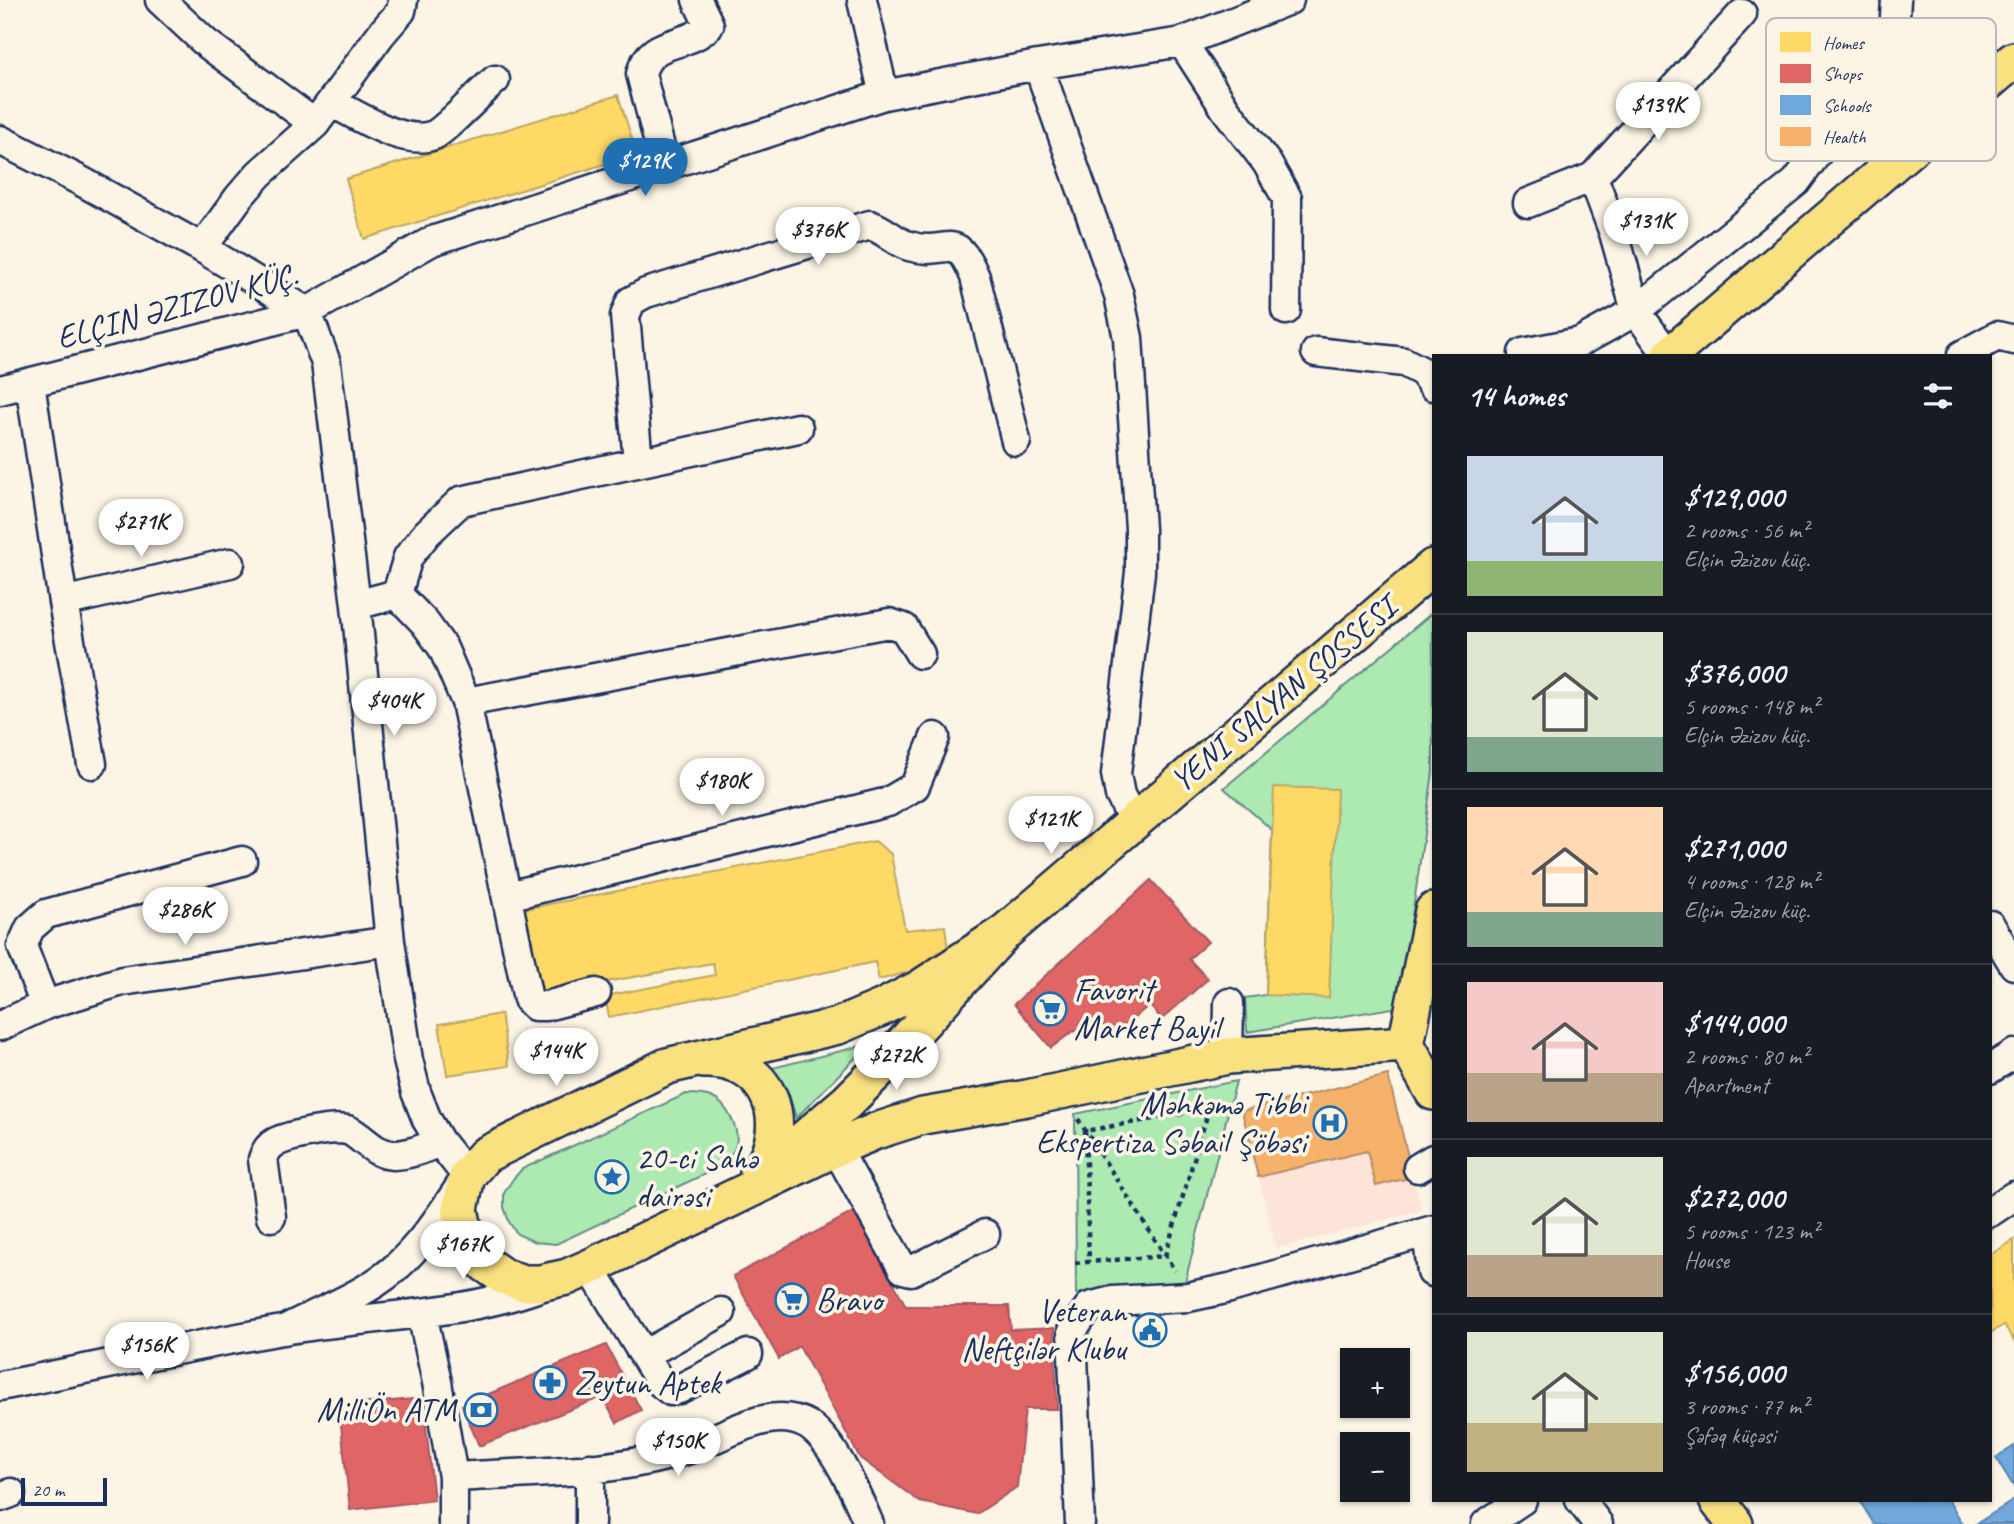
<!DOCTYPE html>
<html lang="en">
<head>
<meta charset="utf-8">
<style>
	body { margin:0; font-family:Caveat,sans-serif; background:#242831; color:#f1f3f6; height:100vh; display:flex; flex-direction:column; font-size:26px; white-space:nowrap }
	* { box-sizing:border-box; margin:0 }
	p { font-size:23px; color:#9ea1a6 }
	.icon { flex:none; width:38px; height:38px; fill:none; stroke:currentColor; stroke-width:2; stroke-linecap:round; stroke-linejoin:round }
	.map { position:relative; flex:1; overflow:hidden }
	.drawer { position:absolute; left:1432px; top:354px; width:560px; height:1148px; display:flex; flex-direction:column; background:#171b24; border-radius:0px; box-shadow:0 2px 5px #0004 }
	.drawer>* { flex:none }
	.tools { position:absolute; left:1340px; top:1348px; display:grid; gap:14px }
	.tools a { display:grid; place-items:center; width:70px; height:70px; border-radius:0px; background:#171b24; box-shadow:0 2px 5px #0004; font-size:35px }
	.scale { position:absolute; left:21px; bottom:18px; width:86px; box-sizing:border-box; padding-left:7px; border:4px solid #1b2f5e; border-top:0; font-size:19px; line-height:24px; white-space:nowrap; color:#1b2f5e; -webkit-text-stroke:5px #fcf5e5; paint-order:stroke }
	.price { position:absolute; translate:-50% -60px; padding:0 16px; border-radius:24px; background:#fff; color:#222; font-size:23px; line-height:46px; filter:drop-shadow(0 2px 4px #0008) }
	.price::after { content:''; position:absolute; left:50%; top:42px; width:21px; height:16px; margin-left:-10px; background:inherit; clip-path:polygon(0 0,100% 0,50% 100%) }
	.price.on { background:#1f6fb2; color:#fff }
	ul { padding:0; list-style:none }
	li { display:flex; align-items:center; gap:21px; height:175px; padding:0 35px }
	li+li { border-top:2px solid #363941 }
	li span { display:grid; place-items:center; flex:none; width:196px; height:140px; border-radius:0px; color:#555 }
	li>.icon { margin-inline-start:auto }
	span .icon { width:84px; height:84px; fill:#fffc; stroke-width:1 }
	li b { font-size:30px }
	h2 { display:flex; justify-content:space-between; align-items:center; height:84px; padding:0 35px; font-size:30px }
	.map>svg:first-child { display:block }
</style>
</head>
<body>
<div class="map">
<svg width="2014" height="1524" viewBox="0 0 2014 1524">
	<rect width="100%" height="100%" fill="#fcf5e5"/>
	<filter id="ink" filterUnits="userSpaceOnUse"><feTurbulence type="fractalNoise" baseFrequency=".0143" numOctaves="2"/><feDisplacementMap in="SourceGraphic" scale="14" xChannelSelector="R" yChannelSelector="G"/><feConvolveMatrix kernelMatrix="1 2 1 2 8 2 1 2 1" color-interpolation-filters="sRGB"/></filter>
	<g filter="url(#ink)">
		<!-- built -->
		<path fill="#fce4d9" d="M1388,1075L1422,1210L1276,1249L1242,1111Z"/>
		<!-- green -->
		<path fill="#aceab1" stroke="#648c88" stroke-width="2" d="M1433,612V772L1399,1007L1247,1032L1245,998L1266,995L1272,830L1224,788Z
			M869,1044L796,1118L788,1091L772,1068Z
			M1236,1081L1184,1286L1076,1294L1075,1114Z
			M686,1094C695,1094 705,1094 713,1098C727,1104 740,1130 736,1145C733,1154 727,1161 720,1167L556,1244L535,1242L517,1234L509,1222L504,1207V1193L513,1179L522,1169Z"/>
		<!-- homes -->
		<path fill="#ffd966" stroke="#bba664" stroke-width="2" d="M618,95L637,154L364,239L346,179Z
			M1274,787L1337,789L1329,998L1266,995Z
			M875,841L891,854L905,930L945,926L948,951L916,970L879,980L875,962L609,1017L605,996L715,975L713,963L543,993L524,909Z
			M501,1014L509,1066L447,1075L439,1024Z
			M2014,1240V1341L2004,1325L1990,1333V1255Z"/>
		<!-- shops -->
		<path fill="#e06666" stroke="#a55664" stroke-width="2" d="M1151,880L1208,942L1189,959L1208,979L1162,1019L1149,1005L1115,1035L1103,1025L1072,1032L1051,1048L1014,1004Z
			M855,1211L906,1306H1009L1011,1330L1054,1328L1057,1409H1025L1017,1487L977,1514L920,1502L860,1458L799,1346L779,1359L733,1276Z
			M606,1345L641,1410L617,1423L602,1397L479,1446L462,1405Z
			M423,1398L434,1500L350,1510L339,1406Z"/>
		<!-- schools -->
		<path fill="#6fa8dc" stroke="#5684b6" stroke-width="2" d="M2014,1446V1487L1996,1458Z
			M1859,1500H1948L1963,1524H1874Z
			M2014,1500V1524H1976Z"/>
		<!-- health -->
		<path fill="#f6b26b" stroke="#b48b67" stroke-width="2" d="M1388,1075L1413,1177L1376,1186L1367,1151L1258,1177L1242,1111Z"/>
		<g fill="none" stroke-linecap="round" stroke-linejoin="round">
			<defs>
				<path id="minor" d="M160,0L206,43L315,124
					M862,0L884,95
					M1182,42L1226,110L1267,163L1287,198L1286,310
					M1038,65L1119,295L1128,338L1140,529V572L1116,774L1120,795L1134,822
					M331,102C357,115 404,147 434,135C445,130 483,90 495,80
					M0,140L81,181L202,248L307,312L326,363L356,605L390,941L408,1060L416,1092L427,1120L440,1142L467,1176C445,1209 423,1244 393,1270C362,1296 320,1311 284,1330
					M665,166L641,74C650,36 687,50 709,25L697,0
					M1593,177L1614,233L1636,311L1668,355
					M1528,203L1593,177L1742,14
					M202,248L239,197L259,174L315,124L381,34L401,11L403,0
					M1316,352L1404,362L1423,372L1433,386
					M1523,353L1580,342L1636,311L1796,182L1893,50L1896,0
					M1962,355L1997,336L2014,340
					M30,383L63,602L92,764
					M0,390L307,312L432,241L884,95L1038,65L1182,42L1289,0
					M638,462L625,316L631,301L646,293L870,225C886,230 896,243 909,246C948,258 954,226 975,277L1016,441
					M397,594L425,623L443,648L466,702L528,999L535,1006H546L596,993
					M63,602L230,563
					M356,605L397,594L408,557L427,533L461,501L798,428
					M466,702L889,623L904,628L920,654
					M508,896L888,802L915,786L935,737
					M1990,925L2014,965
					M45,1005L22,946L30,928L46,914L242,861
					M0,1026L45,1005L122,981L390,941
					M1228,1056L1229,1003
					M1990,1069L2014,1054
					M836,1148L903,1269L911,1271L985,1234
					M1418,1168L1433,1159
					M1990,1212L2014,1196
					M271,1217L263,1159C265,1152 268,1146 276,1142C288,1136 338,1125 350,1131C365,1139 374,1154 393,1155C409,1155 425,1148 440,1142
					M1427,1232L1432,1272
					M590,1267L661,1383L671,1391L679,1389L748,1354
					M422,1314L437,1382L453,1477V1524
					M644,1355L721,1312
					M0,1386C94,1368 188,1346 283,1330C370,1315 460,1317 545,1285
					M590,1468V1524
					M453,1477C530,1472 612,1474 686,1450C722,1439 769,1403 808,1425C834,1441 857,1496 869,1524
					M0,1497L11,1493
					M1580,1500L1598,1524
					M1080,1524L1072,1331L1089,1307L1112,1301L1188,1297L1230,1288L1433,1230
					M1486,1524L1522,1500"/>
				<path id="major" d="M1670,355L2014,60
					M1005,932L920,988L881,1008L838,1026L667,1066L485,1155L467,1176L460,1209L464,1229L472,1248L485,1264L504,1277L524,1283H540L567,1277L590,1267L836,1148L876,1131L923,1116L1027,1098L1228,1056L1406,1044
					M1406,1044L1433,911
					M1406,1044L1433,1092
					M704,1060C769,1057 794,1124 758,1173
					M777,1162L847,1102L880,1069L1005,932L1433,567
					M1717,1500L1735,1524"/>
			</defs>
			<!-- minor casing -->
			<use href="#minor" stroke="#1b2f5e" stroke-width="33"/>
			<!-- major casing -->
			<use href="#major" stroke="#1b2f5e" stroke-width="40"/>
			<!-- path -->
			<path stroke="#1b2f5e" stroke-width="4.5" stroke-dasharray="5 5" stroke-linecap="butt" d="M1078,1119L1175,1271
				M1075,1263L1165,1256L1209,1109L1085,1131L1089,1262"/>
			<!-- minor -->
			<use href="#minor" stroke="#fcf5e5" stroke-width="28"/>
			<!-- major -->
			<use href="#major" stroke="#fae180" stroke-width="35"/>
		</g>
	</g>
	<!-- icons -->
	<defs>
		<symbol id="supermarket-ring" viewBox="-11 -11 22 22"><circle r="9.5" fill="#fcf5e5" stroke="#1f6fb2" stroke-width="1.5"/><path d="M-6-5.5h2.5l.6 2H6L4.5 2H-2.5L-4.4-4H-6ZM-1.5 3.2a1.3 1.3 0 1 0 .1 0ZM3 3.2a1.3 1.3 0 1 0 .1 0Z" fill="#1f6fb2"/></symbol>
		<symbol id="hospital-ring" viewBox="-11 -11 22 22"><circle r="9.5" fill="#fcf5e5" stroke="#1f6fb2" stroke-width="1.5"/><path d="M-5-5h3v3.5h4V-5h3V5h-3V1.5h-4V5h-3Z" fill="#1f6fb2"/></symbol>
		<symbol id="sight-ring" viewBox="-11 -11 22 22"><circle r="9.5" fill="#fcf5e5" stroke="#1f6fb2" stroke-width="1.5"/><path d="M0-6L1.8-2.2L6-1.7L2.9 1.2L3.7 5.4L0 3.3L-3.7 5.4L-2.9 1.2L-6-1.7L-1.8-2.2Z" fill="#1f6fb2"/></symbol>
		<symbol id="civic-ring" viewBox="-11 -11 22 22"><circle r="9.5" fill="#fcf5e5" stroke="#1f6fb2" stroke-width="1.5"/><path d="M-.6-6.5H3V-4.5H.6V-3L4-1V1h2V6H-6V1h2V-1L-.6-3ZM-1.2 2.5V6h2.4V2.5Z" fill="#1f6fb2"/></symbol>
		<symbol id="pharmacy-ring" viewBox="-11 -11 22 22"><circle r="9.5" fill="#fcf5e5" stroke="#1f6fb2" stroke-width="1.5"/><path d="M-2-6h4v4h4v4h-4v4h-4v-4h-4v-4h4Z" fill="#1f6fb2"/></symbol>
		<symbol id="bank-ring" viewBox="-11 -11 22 22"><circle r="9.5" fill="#fcf5e5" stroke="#1f6fb2" stroke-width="1.5"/><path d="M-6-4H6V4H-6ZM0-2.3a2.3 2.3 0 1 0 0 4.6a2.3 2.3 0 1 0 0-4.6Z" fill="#1f6fb2"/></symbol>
	</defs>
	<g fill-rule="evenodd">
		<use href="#supermarket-ring" x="1031" y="990" width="38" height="38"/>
		<use href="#hospital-ring" x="1311" y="1104" width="38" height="38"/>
		<use href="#sight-ring" x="593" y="1158" width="38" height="38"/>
		<use href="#supermarket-ring" x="773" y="1281" width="38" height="38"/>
		<use href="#civic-ring" x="1131" y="1311" width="38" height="38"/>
		<use href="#pharmacy-ring" x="531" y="1364" width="38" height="38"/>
		<use href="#bank-ring" x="462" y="1391" width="38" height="38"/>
	</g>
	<g text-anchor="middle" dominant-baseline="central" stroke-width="7" stroke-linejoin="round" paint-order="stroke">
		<!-- street labels -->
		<g font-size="33" fill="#1b2f5e" stroke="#fcf5e5">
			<text transform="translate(177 306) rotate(-15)">ELÇIN ƏZIZOV KÜÇ.</text>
			<text transform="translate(1283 694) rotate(-40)">YENI SALYAN ŞOSSESI</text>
		</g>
		<!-- poi labels -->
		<g font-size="33" fill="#1b2f5e" stroke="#fcf5e5" text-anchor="start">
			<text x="1074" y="990">Favorit<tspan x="1074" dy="38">Market Bayil</tspan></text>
			<text x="1306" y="1104" text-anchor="end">Məhkəmə Tibbi<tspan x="1306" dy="38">Ekspertiza Səbail Şöbəsi</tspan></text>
			<text x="636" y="1158">20-ci Sahə<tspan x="636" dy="38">dairəsi</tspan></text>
			<text x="816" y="1300">Bravo</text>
			<text x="1126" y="1311" text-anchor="end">Veteran<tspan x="1126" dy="38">Neftçilər Klubu</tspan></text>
			<text x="574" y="1383">Zeytun Aptek</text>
			<text x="456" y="1410" text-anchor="end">MilliÖn ATM</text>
		</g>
	</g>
	<!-- legend -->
	<rect x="1766" y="18" width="230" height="143" rx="10" fill="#fcf5e5" stroke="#b8babc" stroke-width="2"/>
	<rect x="1780" y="32" width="31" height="20" fill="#ffd966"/>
	<rect x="1780" y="64" width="31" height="19" fill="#e06666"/>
	<rect x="1780" y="95" width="31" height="20" fill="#6fa8dc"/>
	<rect x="1780" y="127" width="31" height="19" fill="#f6b26b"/>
	<g font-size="19" fill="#1b2f5e">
		<text x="1823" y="49">Homes</text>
		<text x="1823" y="80">Shops</text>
		<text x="1823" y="112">Schools</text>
		<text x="1823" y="143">Health</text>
	</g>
</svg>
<div class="tools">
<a>+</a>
<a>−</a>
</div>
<div class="scale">20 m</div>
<b class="price" style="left:1658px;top:142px">$139K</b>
<b class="price on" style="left:645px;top:198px">$129K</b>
<b class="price" style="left:1646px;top:258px">$131K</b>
<b class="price" style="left:818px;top:267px">$376K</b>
<b class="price" style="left:141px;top:559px">$271K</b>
<b class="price" style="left:394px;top:738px">$404K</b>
<b class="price" style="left:722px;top:818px">$180K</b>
<b class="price" style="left:1051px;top:856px">$121K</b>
<b class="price" style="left:185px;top:947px">$286K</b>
<b class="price" style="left:556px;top:1088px">$144K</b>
<b class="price" style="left:896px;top:1092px">$272K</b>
<b class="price" style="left:463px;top:1281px">$167K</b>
<b class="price" style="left:147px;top:1382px">$156K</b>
<b class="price" style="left:678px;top:1478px">$150K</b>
<section class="drawer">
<h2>14 homes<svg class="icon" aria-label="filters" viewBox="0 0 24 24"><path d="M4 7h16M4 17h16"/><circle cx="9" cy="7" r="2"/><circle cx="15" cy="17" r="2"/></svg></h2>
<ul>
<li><span style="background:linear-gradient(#c9d6e8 75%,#8fb573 0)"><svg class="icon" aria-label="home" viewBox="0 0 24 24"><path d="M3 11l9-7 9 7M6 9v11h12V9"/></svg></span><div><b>$129,000</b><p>2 rooms · 56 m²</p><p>Elçin Əzizov küç.</p></div></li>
<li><span style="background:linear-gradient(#dfe7d0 75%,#7fa58c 0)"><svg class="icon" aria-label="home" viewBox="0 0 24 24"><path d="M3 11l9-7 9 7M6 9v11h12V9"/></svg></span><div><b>$376,000</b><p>5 rooms · 148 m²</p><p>Elçin Əzizov küç.</p></div></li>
<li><span style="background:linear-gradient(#ffd9b3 75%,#7fa58c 0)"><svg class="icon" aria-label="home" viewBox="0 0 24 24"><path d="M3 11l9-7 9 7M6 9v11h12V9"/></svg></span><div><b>$271,000</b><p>4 rooms · 128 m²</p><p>Elçin Əzizov küç.</p></div></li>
<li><span style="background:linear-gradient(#f6c9c9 65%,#b9a48a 0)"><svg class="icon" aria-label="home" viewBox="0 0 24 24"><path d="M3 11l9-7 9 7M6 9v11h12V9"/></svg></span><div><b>$144,000</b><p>2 rooms · 80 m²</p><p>Apartment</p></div></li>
<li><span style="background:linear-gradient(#dfe7d0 70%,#b9a48a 0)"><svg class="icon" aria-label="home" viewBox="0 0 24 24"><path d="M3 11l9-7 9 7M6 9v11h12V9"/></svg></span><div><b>$272,000</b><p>5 rooms · 123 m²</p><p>House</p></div></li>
<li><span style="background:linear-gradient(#dfe7d0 65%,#c2b280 0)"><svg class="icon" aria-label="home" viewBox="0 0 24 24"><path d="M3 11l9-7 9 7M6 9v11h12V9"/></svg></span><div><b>$156,000</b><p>3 rooms · 77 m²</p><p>Şəfəq küçəsi</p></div></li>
</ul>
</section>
</div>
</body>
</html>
